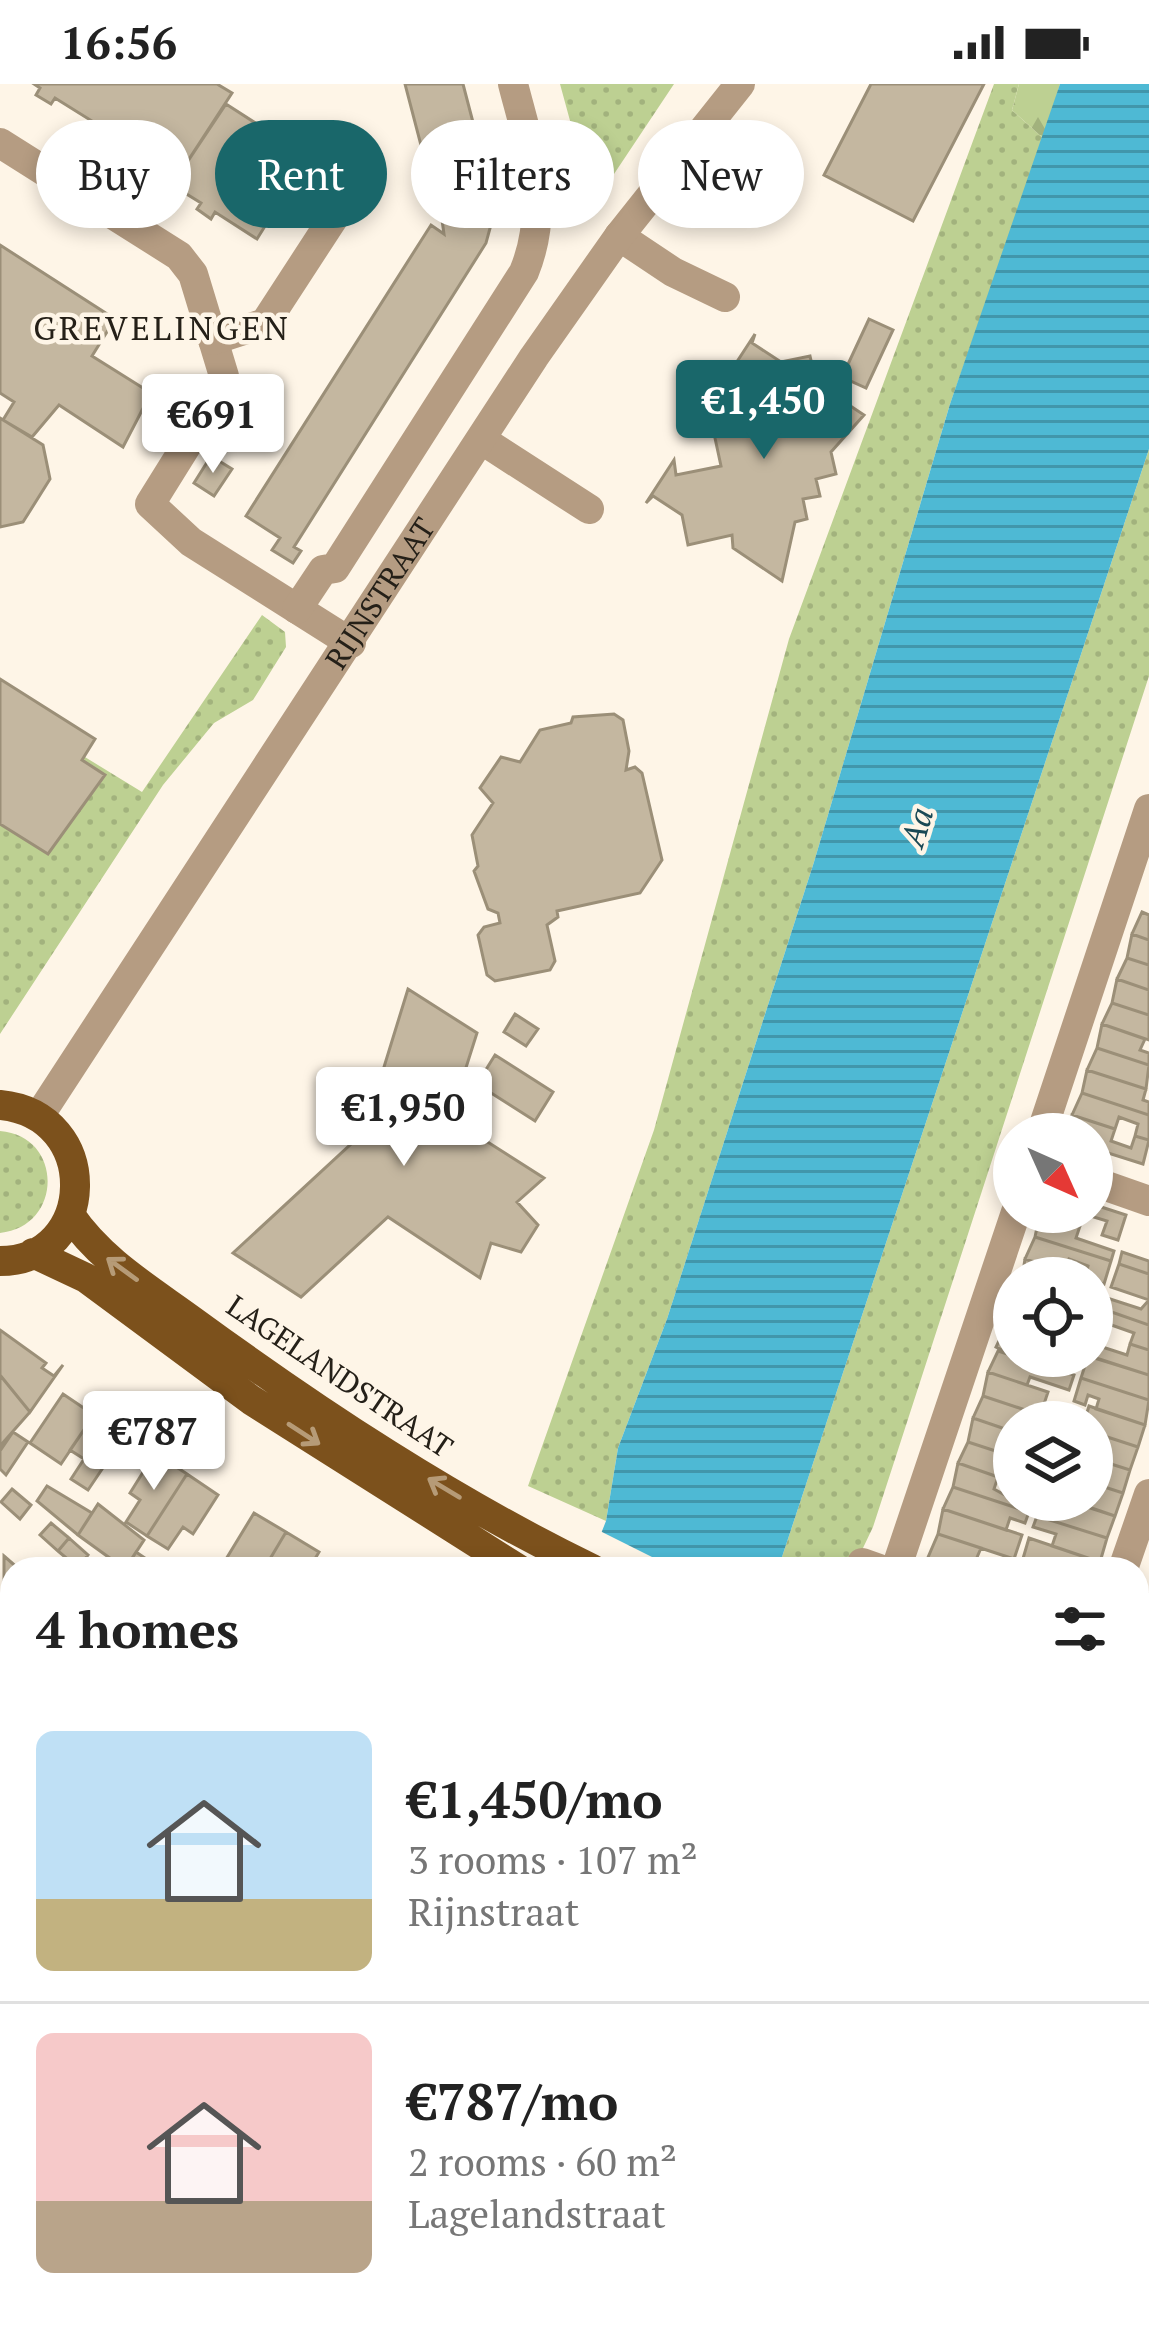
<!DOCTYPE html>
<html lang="en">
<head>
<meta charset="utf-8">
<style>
	body { margin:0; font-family:"PT Serif",serif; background:#f2f2f2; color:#222; height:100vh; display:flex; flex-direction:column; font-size:45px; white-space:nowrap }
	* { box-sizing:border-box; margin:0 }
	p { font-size:39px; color:#767676 }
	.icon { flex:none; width:66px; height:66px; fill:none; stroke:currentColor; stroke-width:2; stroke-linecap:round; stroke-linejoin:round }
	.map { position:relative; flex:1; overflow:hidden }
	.panel { position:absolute; left:0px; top:1473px; width:1149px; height:771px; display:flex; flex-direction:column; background:#fff; border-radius:36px 36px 0 0; box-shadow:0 6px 18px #0003 }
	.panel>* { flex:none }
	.banner { position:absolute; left:36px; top:36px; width:1077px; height:108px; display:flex; gap:24px }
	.needle { width:78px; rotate:135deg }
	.controls { position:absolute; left:993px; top:1029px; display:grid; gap:24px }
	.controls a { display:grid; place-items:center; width:120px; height:120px; border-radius:50%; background:#fff; box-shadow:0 6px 18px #0003; font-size:60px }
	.price { position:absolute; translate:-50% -102px; padding:0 27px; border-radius:12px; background:#fff; color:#222; font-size:39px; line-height:78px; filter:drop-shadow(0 3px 6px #0008) }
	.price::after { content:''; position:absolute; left:50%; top:72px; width:36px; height:27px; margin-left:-18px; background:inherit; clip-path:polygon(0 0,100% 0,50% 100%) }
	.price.selected { background:#19676a; color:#fff }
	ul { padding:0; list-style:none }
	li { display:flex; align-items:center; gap:36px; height:300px; padding:0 36px }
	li+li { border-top:3px solid #e0e0e0 }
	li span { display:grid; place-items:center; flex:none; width:336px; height:240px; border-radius:18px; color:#555 }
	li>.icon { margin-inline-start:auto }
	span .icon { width:144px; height:144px; fill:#fffc; stroke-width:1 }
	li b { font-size:51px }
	h2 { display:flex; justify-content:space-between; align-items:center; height:144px; padding:0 36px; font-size:51px }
	.pill { padding:0 42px; border-radius:54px; background:#fff; box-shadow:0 6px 18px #0003; font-size:42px; line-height:108px }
	.pill.selected { background:#19676a; color:#fff }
	.status { display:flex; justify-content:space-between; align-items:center; height:84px; padding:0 60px; background:#fff; direction:ltr }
	.status svg { height:33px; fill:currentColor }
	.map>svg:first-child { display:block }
</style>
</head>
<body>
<div class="status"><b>16:56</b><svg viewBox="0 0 49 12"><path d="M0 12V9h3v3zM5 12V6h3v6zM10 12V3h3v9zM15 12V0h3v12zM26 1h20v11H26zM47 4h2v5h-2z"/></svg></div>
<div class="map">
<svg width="1149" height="2242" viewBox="0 0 1149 2242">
	<defs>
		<pattern id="grass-dots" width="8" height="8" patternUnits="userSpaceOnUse" patternTransform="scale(3)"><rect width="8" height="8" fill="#bdd092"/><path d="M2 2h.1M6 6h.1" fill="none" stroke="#a2b27d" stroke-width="1.8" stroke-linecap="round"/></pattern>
		<pattern id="forest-firs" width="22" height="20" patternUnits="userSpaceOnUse" patternTransform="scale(3)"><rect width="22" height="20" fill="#bdd092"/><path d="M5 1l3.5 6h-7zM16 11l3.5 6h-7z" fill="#a2b27d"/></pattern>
		<pattern id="water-rules" width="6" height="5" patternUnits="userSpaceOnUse" patternTransform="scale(3)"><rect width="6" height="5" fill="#4eb9d4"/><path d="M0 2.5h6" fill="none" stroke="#4196ab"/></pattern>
	</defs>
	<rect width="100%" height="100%" fill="#fef5e7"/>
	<!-- grass -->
	<path fill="url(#grass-dots)" d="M560,0H674L614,90L584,88Z
		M994,0H1019L1012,26L1044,55L950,320L814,778L667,1235L618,1364L606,1437L528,1402L654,1046L789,555Z
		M1149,365V592L873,1443L853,1485H778Z
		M262,531L285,548L286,563L253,616L214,639L163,701L0,950V621L142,708Z
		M0,1047C64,1052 63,1143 0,1149Z
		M123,2232H252L249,2242H117Z"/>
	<!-- forest -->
	<path fill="url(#forest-firs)" d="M1019,0H1060L1044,55L1012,26Z"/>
	<!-- water -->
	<path fill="url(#water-rules)" d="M1060,0H1149V365L778,1485H587L606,1437L618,1364L667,1235L814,778L950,320Z
		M252,2232H469L464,2242H249Z"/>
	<!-- pier -->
	<path fill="#fef5e7" d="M596,1445L676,1485H581Z"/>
	<!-- building -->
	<path fill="#c4b7a0" stroke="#9b8f78" stroke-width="3" d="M34,0H217L232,9L178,92L138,67L134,73L119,63L124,57L55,14L51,20L36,11L40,4Z
		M405,0H463L492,111V137L441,129L450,111L435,115Z
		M871,0H984L913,137L824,91Z
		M226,20L308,73L257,155L215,128L211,135L197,125L201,119L172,101Z
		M441,129L492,137L486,159L294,463L301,467L293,479L272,466L280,454L246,432L431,141L444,150Z
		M0,161L115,235L92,272L151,309L123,363L59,321L32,353L3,336L14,318L0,309Z
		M869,235L893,246L866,304L842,293Z
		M755,250L752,259L781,278L810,272L820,316L831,309L864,331L831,368L836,390L816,395L820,412L803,415L807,435L795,438L782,497L733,464L732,451L688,461L682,431L653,412L646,419L674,376L676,391L721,382L715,354L724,340L752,334L742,288L727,293Z
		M0,334L43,361L50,395L23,438L0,443Z
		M211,372L232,385L214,412L194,399Z
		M0,595L95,655L82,676L105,691L48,770L0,740Z
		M614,630L623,636L629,667L626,686L635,683L642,689L662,776L640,809L557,827L558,833L547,841L555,877L550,886L495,897L487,891L478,851L484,843L500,839L498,829L488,825L474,787L478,782L472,751L493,719L480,704L501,673L520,678L540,646L571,639L573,633Z
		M1142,828L1149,831V856L1132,850Z
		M1132,850L1149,856V881L1127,874Z
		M1127,874L1149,881V906L1117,895Z
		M1117,895L1149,906V931L1112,919Z
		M408,905L477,949L450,1034L544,1094L517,1118L538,1141L521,1168L491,1159L480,1194L388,1133L301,1213L233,1169L352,1059L347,1053L359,1032L368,1035Z
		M1112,919L1149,931V956L1102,940Z
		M515,930L538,945L526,962L504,948Z
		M1102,940L1145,955L1140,966L1149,969V981L1097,964Z
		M1097,964L1149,981L1146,1005L1087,986Z
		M495,971L553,1008L535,1037L477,1000Z
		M1087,986L1146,1005L1143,1016L1149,1018V1031L1082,1009Z
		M1082,1009L1149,1031V1056L1135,1052L1138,1040L1119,1033L1115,1045L1072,1031Z
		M1072,1031L1115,1045L1111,1057L1131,1064L1135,1052L1149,1056L1143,1080L1092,1064V1050H1069Z
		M1092,1120L1126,1131L1118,1156L1102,1151L1107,1137L1084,1130L1080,1142L1040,1129L1092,1128Z
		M1040,1129L1080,1142L1076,1154L1114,1167L1111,1177L1035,1153Z
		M1035,1153L1111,1177L1104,1200L1085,1194L1088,1182L1069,1175L1065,1188L1025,1175Z
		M1122,1168L1149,1177V1190L1119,1180Z
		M1025,1175L1065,1188L1063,1194H1022Z
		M1119,1180L1149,1190V1216L1111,1203Z
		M1107,1214L1141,1225L1149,1216V1241L1103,1225Z
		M1103,1225L1149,1241V1266L1130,1260L1134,1249L1100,1237Z
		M1005,1244L1014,1247V1272L996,1263Z
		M0,1246L46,1279L42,1284L54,1292L63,1281L30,1328L0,1291Z
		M1093,1260L1127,1271L1130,1260L1149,1266V1291L1090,1272Z
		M998,1267L1074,1291L1069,1306L1030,1293L1027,1301L988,1288Z
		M1014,1272H1054L1050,1284Z
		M1088,1272L1149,1291V1316L1081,1294Z
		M988,1288L1048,1308L1044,1320L1062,1326L1059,1337L983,1312Z
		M0,1291L30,1328L0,1362Z
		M1081,1294L1149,1316L1145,1341L1096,1325L1099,1315L1088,1311L1085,1321L1074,1317Z
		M63,1310L94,1331L61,1380L30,1359Z
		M983,1312L1043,1332L1059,1337L1014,1338V1348L973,1334Z
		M1089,1322L1145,1341L1138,1363L1092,1348V1338H1084Z
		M94,1331L125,1351L88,1406L71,1395L84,1375L70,1366Z
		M973,1334L1014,1348V1373L968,1358Z
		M13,1348L28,1358L6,1391L0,1385V1367Z
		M1092,1348L1138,1363L1130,1386L1092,1374Z
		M968,1358L1014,1373V1385L1002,1381L998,1393L958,1379Z
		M155,1369L187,1390L147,1452L126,1438L140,1416L130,1409Z
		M1092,1374L1130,1386L1123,1409L1092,1399Z
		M958,1379L998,1393L994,1405L1014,1416H1033L1029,1428L953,1403Z
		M187,1390L218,1411L193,1450L183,1443L168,1465L147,1452Z
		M1092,1399L1123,1409L1115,1432L1078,1420L1092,1416Z
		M47,1402L92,1429L78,1451L37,1417Z
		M953,1403L1029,1428L1025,1439L1010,1434L1006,1446L943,1425Z
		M12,1405L31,1421L20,1435L1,1418Z
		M1068,1416L1115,1432L1107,1454L1037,1432L1040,1420L1065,1428Z
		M98,1420L144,1456L125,1485L78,1451Z
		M943,1425L1022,1451L1014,1475L938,1450Z
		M254,1429L286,1448L264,1485H220Z
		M1037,1432L1107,1454L1100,1478L1052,1462L1056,1450L1033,1443Z
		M51,1439L69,1454L58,1467L40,1451Z
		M286,1448L319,1468L309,1485H264Z
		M938,1450L981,1464L972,1485H923Z
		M69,1454L88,1471L78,1484L58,1467Z
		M1029,1454L1100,1478L1098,1485H1045L1022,1478Z
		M136,1468L161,1485H125Z
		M4,1472L19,1485H12V1520L4,1530Z
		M1137,1570L1149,1576V1613L1137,1608Z
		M1137,1608L1149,1613V1650L1137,1645Z
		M12,1708V1743L0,1737V1721L5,1723Z
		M0,1752L12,1758V1800L0,1794Z
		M0,1794L12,1800V1842L0,1836Z
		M1149,1967V2173L1140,2194L1137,1974L1145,1977Z
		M605,2232H636L648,2237L646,2242H601Z
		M727,2232L738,2237L740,2232H758L781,2242H721L699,2233Z"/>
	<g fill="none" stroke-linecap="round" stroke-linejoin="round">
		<!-- minor -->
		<g stroke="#b59c82" stroke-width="30">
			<path d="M0,59L179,172L193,190L224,292L221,306L150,420L191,458L351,559"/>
			<path d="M619,152L673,188L725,213"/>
			<path d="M213,256L265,239L336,130"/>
			<path d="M482,356L589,425"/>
			<path d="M297,525L323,486L335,484L524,188C551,122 530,66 513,0"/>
			<path id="s1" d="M39,1032L534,273L619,152L740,0"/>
			<path d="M1041,1050L1149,725"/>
			<path d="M1092,1097L1149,1117"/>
			<path d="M862,1479L879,1485"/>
			<path d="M896,1485L1016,1128"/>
			<path d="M1123,1485L1149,1410"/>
			<path d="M1137,1520L1149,1524"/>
			<path d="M0,1607L12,1617"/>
			<path d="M0,2004L12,1979"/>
			<path d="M0,2186L12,2193"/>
			<path d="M1089,2232L1113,2242"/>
			<path d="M572,2242L576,2232"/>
			<path d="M947,2242L951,2232"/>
		</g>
		<!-- major -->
		<path stroke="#7c511c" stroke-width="30" d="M0,1021C103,1031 97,1177 0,1177
			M70,1131C101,1177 149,1205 194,1238C320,1330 452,1417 592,1485
			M33,1169L86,1194L251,1316L518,1485
			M1137,1723L1149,1728
			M1137,1785L1149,1790"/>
	</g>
	<!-- one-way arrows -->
	<defs><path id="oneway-shaft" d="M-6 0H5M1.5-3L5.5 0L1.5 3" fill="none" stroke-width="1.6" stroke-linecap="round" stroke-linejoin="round" transform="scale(3)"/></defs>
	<g stroke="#b69b77">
		<use href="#oneway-shaft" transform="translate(122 1185) rotate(-144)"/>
		<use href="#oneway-shaft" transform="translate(304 1350) rotate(33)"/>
		<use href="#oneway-shaft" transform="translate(444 1404) rotate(-149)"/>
	</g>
	<g text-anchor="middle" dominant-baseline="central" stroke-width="9" stroke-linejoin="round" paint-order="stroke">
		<!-- street labels -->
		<g font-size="30" fill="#252018" stroke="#fef5e7">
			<text stroke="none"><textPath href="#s1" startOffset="624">RIJNSTRAAT</textPath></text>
			<text transform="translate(340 1292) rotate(34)">LAGELANDSTRAAT</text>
		</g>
		<!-- neighbourhood labels -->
		<g font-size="33" letter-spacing="3" fill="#252018" stroke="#fef5e7">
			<text x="162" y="243">GREVELINGEN</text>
		</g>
		<!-- water labels -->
		<g font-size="33" font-style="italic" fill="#1a4955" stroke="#fef5e7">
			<text transform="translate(916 743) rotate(-73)">Aa</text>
		</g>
	</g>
</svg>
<div class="controls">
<a><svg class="needle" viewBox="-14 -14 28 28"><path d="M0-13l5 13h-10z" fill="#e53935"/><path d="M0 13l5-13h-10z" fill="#767676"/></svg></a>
<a><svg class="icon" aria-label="locate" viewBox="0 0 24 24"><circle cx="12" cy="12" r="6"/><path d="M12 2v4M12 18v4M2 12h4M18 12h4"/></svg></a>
<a><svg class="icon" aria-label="layers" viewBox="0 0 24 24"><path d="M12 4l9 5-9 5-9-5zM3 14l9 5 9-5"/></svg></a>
</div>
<b class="price selected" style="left:764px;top:378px">€1,450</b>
<b class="price" style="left:213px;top:392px">€691</b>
<b class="price" style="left:404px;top:1085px">€1,950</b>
<b class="price" style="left:154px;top:1409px">€787</b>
<div class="banner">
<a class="pill">Buy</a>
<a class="pill selected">Rent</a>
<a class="pill">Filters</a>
<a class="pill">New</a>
</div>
<section class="panel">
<h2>4 homes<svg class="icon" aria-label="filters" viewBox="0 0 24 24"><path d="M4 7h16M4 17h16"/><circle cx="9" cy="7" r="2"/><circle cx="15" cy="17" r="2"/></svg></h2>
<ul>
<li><span style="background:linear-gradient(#bfe0f5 70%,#c2b280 0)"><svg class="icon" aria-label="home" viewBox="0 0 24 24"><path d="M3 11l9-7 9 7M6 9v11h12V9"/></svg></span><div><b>€1,450/mo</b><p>3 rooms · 107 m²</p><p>Rijnstraat</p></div></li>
<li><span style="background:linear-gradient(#f6c9c9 70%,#b9a48a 0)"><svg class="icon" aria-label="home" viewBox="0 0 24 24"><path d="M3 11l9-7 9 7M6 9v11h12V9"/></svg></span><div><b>€787/mo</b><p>2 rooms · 60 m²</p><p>Lagelandstraat</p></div></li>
</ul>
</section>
</div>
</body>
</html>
